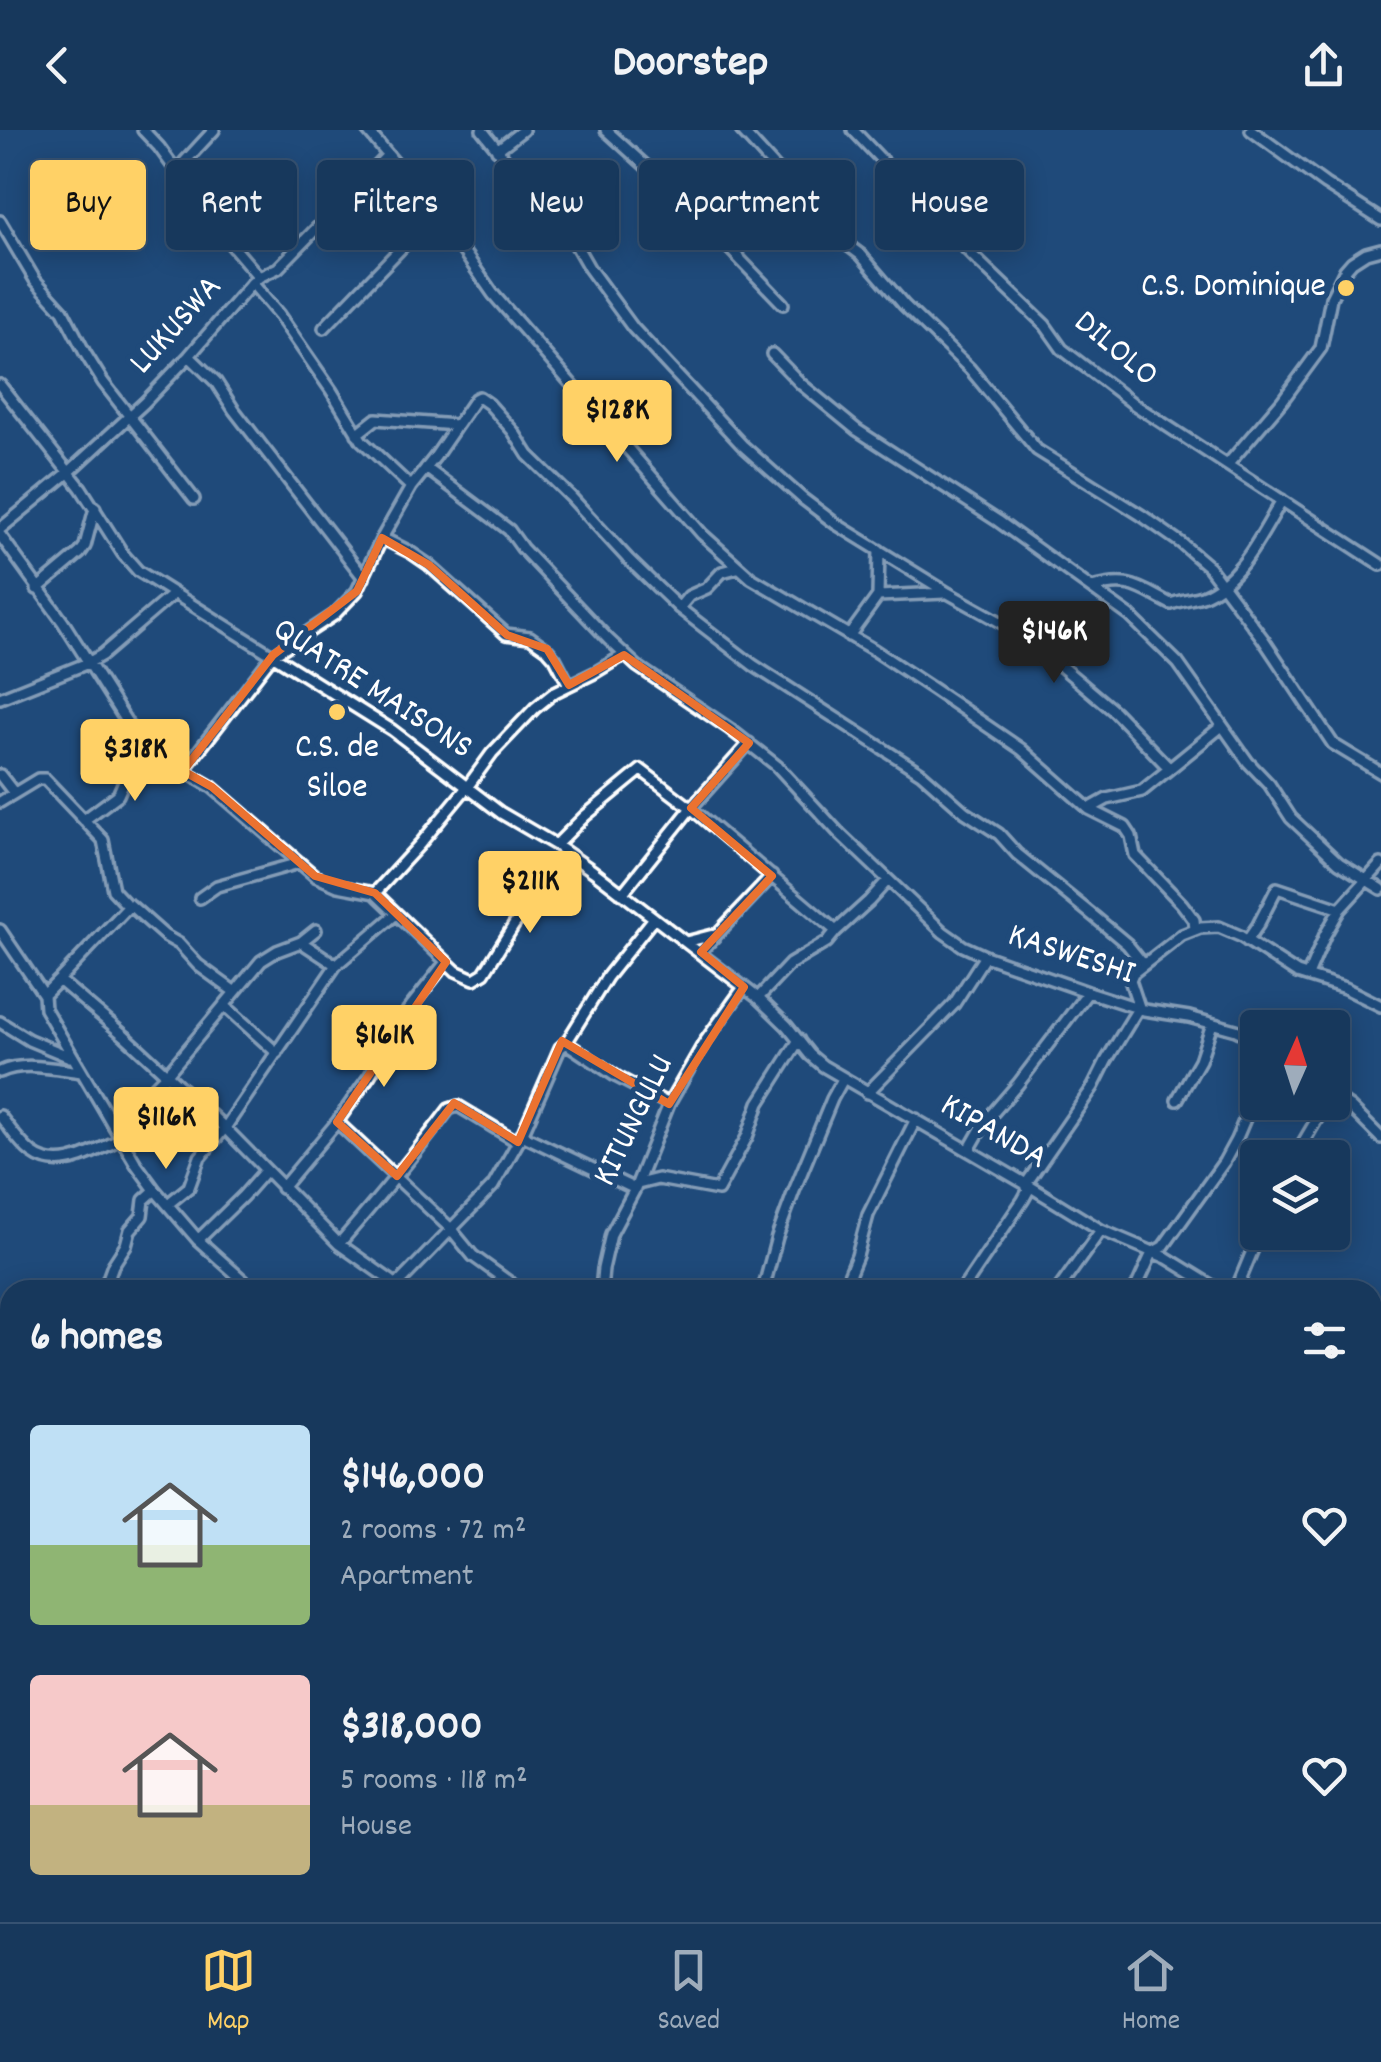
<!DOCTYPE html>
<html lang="en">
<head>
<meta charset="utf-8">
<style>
	body { margin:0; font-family:Dekko,sans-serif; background:#203f62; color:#f1f3f6; height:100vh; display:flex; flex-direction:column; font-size:38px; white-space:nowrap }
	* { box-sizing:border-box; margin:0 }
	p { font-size:32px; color:#9eacbb }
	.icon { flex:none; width:55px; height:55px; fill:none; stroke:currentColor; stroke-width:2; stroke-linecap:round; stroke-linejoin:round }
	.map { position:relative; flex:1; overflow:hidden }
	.panel { position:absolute; left:0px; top:1150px; width:1382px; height:642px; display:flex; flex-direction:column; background:#17385c; border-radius:30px 30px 0 0; box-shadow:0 5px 25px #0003,0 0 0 2px #365272 }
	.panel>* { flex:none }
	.top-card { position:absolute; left:30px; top:30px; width:1322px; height:90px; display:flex; gap:20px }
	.needle { width:65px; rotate:3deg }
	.buttons { position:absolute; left:1240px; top:880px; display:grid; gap:20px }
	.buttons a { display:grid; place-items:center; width:110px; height:110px; border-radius:10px; background:#17385c; box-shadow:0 5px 25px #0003,0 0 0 2px #365272; font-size:50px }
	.price { position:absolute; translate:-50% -85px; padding:0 22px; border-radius:10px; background:#ffd166; color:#111; font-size:32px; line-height:65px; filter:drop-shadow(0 2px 5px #0008) }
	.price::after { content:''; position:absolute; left:50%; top:60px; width:30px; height:22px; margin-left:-15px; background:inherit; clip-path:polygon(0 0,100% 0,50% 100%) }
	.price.current { background:#222; color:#fff }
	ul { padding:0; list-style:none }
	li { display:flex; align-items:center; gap:30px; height:250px; padding:0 30px }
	li span { display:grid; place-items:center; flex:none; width:280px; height:200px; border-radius:10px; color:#555 }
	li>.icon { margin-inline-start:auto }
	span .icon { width:120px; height:120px; fill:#fffc; stroke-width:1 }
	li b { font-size:42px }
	h2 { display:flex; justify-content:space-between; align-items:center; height:120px; padding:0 30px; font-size:42px }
	.pill { padding:0 35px; border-radius:10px; background:#17385c; box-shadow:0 5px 25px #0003,0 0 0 2px #365272; font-size:35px; line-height:90px }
	.pill.current { background:#ffd166; color:#111 }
	header { display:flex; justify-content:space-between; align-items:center; height:130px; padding:0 30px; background:#17385c; font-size:45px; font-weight:700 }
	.tab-bar { display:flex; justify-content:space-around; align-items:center; height:140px; border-top:2px solid #365272; background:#17385c; font-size:28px; color:#9eacbb }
	.tab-bar a { display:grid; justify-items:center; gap:5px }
	.tab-bar .current { color:#ffd166 }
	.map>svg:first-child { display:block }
</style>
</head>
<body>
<header><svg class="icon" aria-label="back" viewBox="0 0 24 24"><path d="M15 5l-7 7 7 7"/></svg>Doorstep<svg class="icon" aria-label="share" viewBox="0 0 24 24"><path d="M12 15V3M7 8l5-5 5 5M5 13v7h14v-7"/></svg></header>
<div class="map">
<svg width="1381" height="1792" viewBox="0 0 1381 1792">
	<rect width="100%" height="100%" fill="#1f4a7a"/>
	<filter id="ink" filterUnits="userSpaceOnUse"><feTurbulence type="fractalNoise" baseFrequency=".01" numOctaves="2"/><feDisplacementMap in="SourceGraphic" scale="20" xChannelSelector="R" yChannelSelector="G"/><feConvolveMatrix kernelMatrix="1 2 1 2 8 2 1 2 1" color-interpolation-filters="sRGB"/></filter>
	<g filter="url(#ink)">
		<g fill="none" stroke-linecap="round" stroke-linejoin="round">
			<defs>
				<path id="minor" d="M143,0L159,17L219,100L259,147
					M367,0L436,82L493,164L702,404L751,448L874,520L933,559L1021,619L1089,679L1125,697L1131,706L1135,725L1182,774L1194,790L1195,799
					M482,0L520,48L566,98L589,138L633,198L742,315L803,369L836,394L948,463L1042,515L1063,538L1115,582L1169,638
					M606,0L681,68L783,174
					M741,0L841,110L861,125L904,175L970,239L1037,320L1141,385L1181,413L1209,437L1263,509L1333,614L1381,643
					M853,0L972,125L1045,195L1062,219L1135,275L1381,435
					M1251,0L1325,54L1381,90
					M497,20L523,0
					M177,40L214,0
					M0,91L35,150L63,181L85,223L103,252L194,369
					M252,153L279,185L331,260L362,311L411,357
					M324,198L436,82
					M772,224L801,254L857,300L998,391L1130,486L1178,533L1248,632L1269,654L1291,688L1339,733L1381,759
					M189,226L216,252L234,280L364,448
					M0,255L81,358L123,424L138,441L392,600L501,683L556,715L593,741L758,868L787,896L810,925L823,936L1026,1054L1101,1100L1167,1128L1219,1160
					M357,304L376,289L456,295
					M1228,334L1282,271L1321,218L1331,168L1345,140L1352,132L1366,123L1381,119
					M426,338L509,400L522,418L608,509L637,536L730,599L777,636L838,702L943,802L963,816L985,826L1088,862L1144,880L1189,887L1236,900L1258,911
					M0,399L68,343L144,273L189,226L252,153L259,147L278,138L388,25
					M0,405L63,492L138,610L165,630L212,657L315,746L338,756L375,763L456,841L474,849L484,843L514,795L566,723
					M382,408L410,422L429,435L506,504L530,507L547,519L555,528L569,555
					M1092,458C1130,447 1139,458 1171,474C1181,470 1192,469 1202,466C1241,451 1262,403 1282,370
					M37,459L80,423L85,416L95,378
					M878,466L945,463
					M679,478L689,466L707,458L722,442L737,438
					M849,506L878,466L879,420
					M0,568L88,533L102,525L172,465
					M183,641L273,525L334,485L357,461L382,408L411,357L435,327L475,269L479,267L489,274L513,301L528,325L571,367L629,430L679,478L753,535L921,643L965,682L999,704L1017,724L1096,788L1127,814L1143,834
					M0,645L14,663
					M0,672L38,649H45L103,710L113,760L127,775
					M1089,679L1107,669L1142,661L1222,596
					M84,690L118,665L125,649L154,623
					M556,715L585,686L641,640L691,678L836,801
					M375,763L420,714L468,656L492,623L535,578L555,562L594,543L624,525
					M622,764L691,678L749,613
					M200,768L217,756L299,733
					M0,800L44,865L45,879L136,1034L155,1060L198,1110L254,1160
					M1247,811L1258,795L1277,758L1340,779
					M301,812L336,835
					M686,812L717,804
					M700,822L772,746
					M1308,845L1325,805L1340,779L1381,734
					M59,850L130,775L165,806L179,814L198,835L235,862
					M44,865L59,850L125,906L225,998L339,1114L404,1160
					M758,868L790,834L827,812L836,801L869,771L888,750
					M224,875L277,923
					M0,892L29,910L70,927
					M566,913L617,947L669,974
					M0,942C24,931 55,939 81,942
					M867,963L954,874L985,826
					M1332,965L1350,977L1381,1008
					M1177,970L1200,930L1212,894
					M0,986C10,998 19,1013 32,1023C60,1044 94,1021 121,1009
					M337,992L450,1098L473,1126L520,1160
					M115,997L167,944L261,831L277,821L301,812L316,800
					M522,1005L635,1059
					M969,1020L985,992L1018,954L1088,862
					M1294,1028L1327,972
					M638,1054L658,1049L718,1060L747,1007L759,973L799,910
					M282,1058L337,992L370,945L408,880L446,832
					M168,1074L189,1057L200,1027L225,998L336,835L396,784
					M198,1110L243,1066L265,1041
					M339,1114C377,1070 414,1026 449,979L458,976L518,1012
					M397,1155L493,1056L522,1005L560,918L566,913L607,847L654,788
					M765,1157L783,1160
					M104,1160L113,1135L126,1115L130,1100L142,1086L144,1070L155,1060
					M601,1160L603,1139L611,1104L635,1059L669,974L704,913L744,857
					M763,1160L777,1107L794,1061L832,969L843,949
					M843,1160L857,1126L868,1085L916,989
					M962,1160L1023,1070L1028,1061L1026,1054L1093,957L1106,931L1139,877L1130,850L1133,843L1182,805L1200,798L1219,797L1240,806L1297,843L1345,858L1381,876
					M1058,1160L1101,1100
					M1135,1160L1152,1123L1163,1117L1224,1032L1236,1010L1258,958
					M1236,1160L1260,1102
					M1372,1188L1381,1174
					M0,1237L10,1226
					M1372,1249L1381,1254
					M1372,1311L1381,1294
					M0,1333L10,1332
					M1372,1424L1381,1429
					M1372,1452L1381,1436
					M1372,1627L1381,1618
					M1372,1668L1381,1678
					M185,1782L190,1792
					M461,1782L463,1792
					M576,1782L590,1792
					M840,1782L852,1792
					M944,1782L949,1792
					M1150,1782L1154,1792
					M1248,1782L1249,1792
					M351,1792L364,1782
					M559,1792L561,1782
					M632,1792L640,1782
					M737,1792L740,1782
					M1057,1792L1069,1782"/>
				<path id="tertiary" d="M0,1399L10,1414
					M275,1782L284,1792"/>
			</defs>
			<!-- minor casing -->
			<use href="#minor" stroke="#fff" stroke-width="16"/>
			<!-- tertiary casing -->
			<use href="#tertiary" stroke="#fff" stroke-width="19"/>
			<!-- minor -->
			<use href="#minor" stroke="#1f4a7a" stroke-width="9"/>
			<!-- tertiary -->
			<use href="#tertiary" stroke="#1f4a7a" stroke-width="11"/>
		</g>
	</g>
	<!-- marked area -->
	<path d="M0 0H1381V1792H0ZM382,408L429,435L507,505L547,519L569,555L624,525L749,613L691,678L772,746L701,822L744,857L669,974L562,911L518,1012L454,973L397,1046L337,992L446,832L375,763L315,746L212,657L183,641L273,525L357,461Z" fill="#1f4a7a" fill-opacity=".55" fill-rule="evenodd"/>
	<path fill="none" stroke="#eb7230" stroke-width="8" stroke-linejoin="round" d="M382,408L429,435L507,505L547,519L569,555L624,525L749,613L691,678L772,746L701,822L744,857L669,974L562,911L518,1012L454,973L397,1046L337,992L446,832L375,763L315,746L212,657L183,641L273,525L357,461Z"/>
	<!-- markers -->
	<g fill="#ffd166" stroke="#1f4a7a" stroke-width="4">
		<circle cx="1346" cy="158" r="10"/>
		<circle cx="337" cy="582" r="10"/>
	</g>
	<g text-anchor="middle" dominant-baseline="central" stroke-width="10" stroke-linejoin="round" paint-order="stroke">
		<!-- poi labels -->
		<g font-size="35" fill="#fff" stroke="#1f4a7a" text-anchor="end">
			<text x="1326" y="158">C.S. Dominique</text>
			<text x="337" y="619" text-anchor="middle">C.S. de<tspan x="337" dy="40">Siloe</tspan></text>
		</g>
		<!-- street labels -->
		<g font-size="35" fill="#fff" stroke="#1f4a7a">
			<text transform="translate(177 196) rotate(-48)">LUKUSWA</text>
			<text transform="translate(1115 220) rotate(40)">DILOLO</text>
			<text transform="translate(372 560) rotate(33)">QUATRE MAISONS</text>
			<text transform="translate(1071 826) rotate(18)">KASWESHI</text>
			<text transform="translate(635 991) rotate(-64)">KITUNGULU</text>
			<text transform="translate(993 1003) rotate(30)">KIPANDA</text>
		</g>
	</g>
</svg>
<div class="buttons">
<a><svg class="needle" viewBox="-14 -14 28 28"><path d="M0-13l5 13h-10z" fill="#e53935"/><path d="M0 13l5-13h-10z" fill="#9eacbb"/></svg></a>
<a><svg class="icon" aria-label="layers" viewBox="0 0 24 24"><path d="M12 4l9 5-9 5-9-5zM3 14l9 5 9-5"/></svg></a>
</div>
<b class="price" style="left:617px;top:335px">$128K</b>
<b class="price current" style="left:1054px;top:556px">$146K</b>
<b class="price" style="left:135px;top:674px">$318K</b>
<b class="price" style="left:530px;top:806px">$211K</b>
<b class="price" style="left:384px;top:960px">$161K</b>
<b class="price" style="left:166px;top:1042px">$116K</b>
<div class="top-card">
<a class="pill current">Buy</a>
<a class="pill">Rent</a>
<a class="pill">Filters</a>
<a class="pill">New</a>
<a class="pill">Apartment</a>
<a class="pill">House</a>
</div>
<section class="panel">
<h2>6 homes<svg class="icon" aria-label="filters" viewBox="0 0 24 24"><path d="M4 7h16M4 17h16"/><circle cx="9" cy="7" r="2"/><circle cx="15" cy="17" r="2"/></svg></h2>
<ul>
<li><span style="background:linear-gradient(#bfe0f5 60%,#8fb573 0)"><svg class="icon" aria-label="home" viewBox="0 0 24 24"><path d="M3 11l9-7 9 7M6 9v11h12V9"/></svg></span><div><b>$146,000</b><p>2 rooms · 72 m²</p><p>Apartment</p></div><svg class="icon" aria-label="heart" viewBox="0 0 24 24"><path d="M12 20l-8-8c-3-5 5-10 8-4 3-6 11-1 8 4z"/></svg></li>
<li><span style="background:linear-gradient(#f6c9c9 65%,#c2b280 0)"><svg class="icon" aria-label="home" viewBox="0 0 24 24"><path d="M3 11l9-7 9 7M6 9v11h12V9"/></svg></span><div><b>$318,000</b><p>5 rooms · 118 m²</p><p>House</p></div><svg class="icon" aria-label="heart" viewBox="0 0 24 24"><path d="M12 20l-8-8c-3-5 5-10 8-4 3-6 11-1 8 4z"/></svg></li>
</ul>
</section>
</div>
<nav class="tab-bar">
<a class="current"><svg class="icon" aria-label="map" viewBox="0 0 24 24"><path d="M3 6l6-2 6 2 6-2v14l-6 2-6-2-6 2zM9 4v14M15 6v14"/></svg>Map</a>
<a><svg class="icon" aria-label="saved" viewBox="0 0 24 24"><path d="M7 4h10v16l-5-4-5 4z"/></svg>Saved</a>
<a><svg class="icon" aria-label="home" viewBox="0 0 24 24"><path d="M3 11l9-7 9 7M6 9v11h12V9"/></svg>Home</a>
</nav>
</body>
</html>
